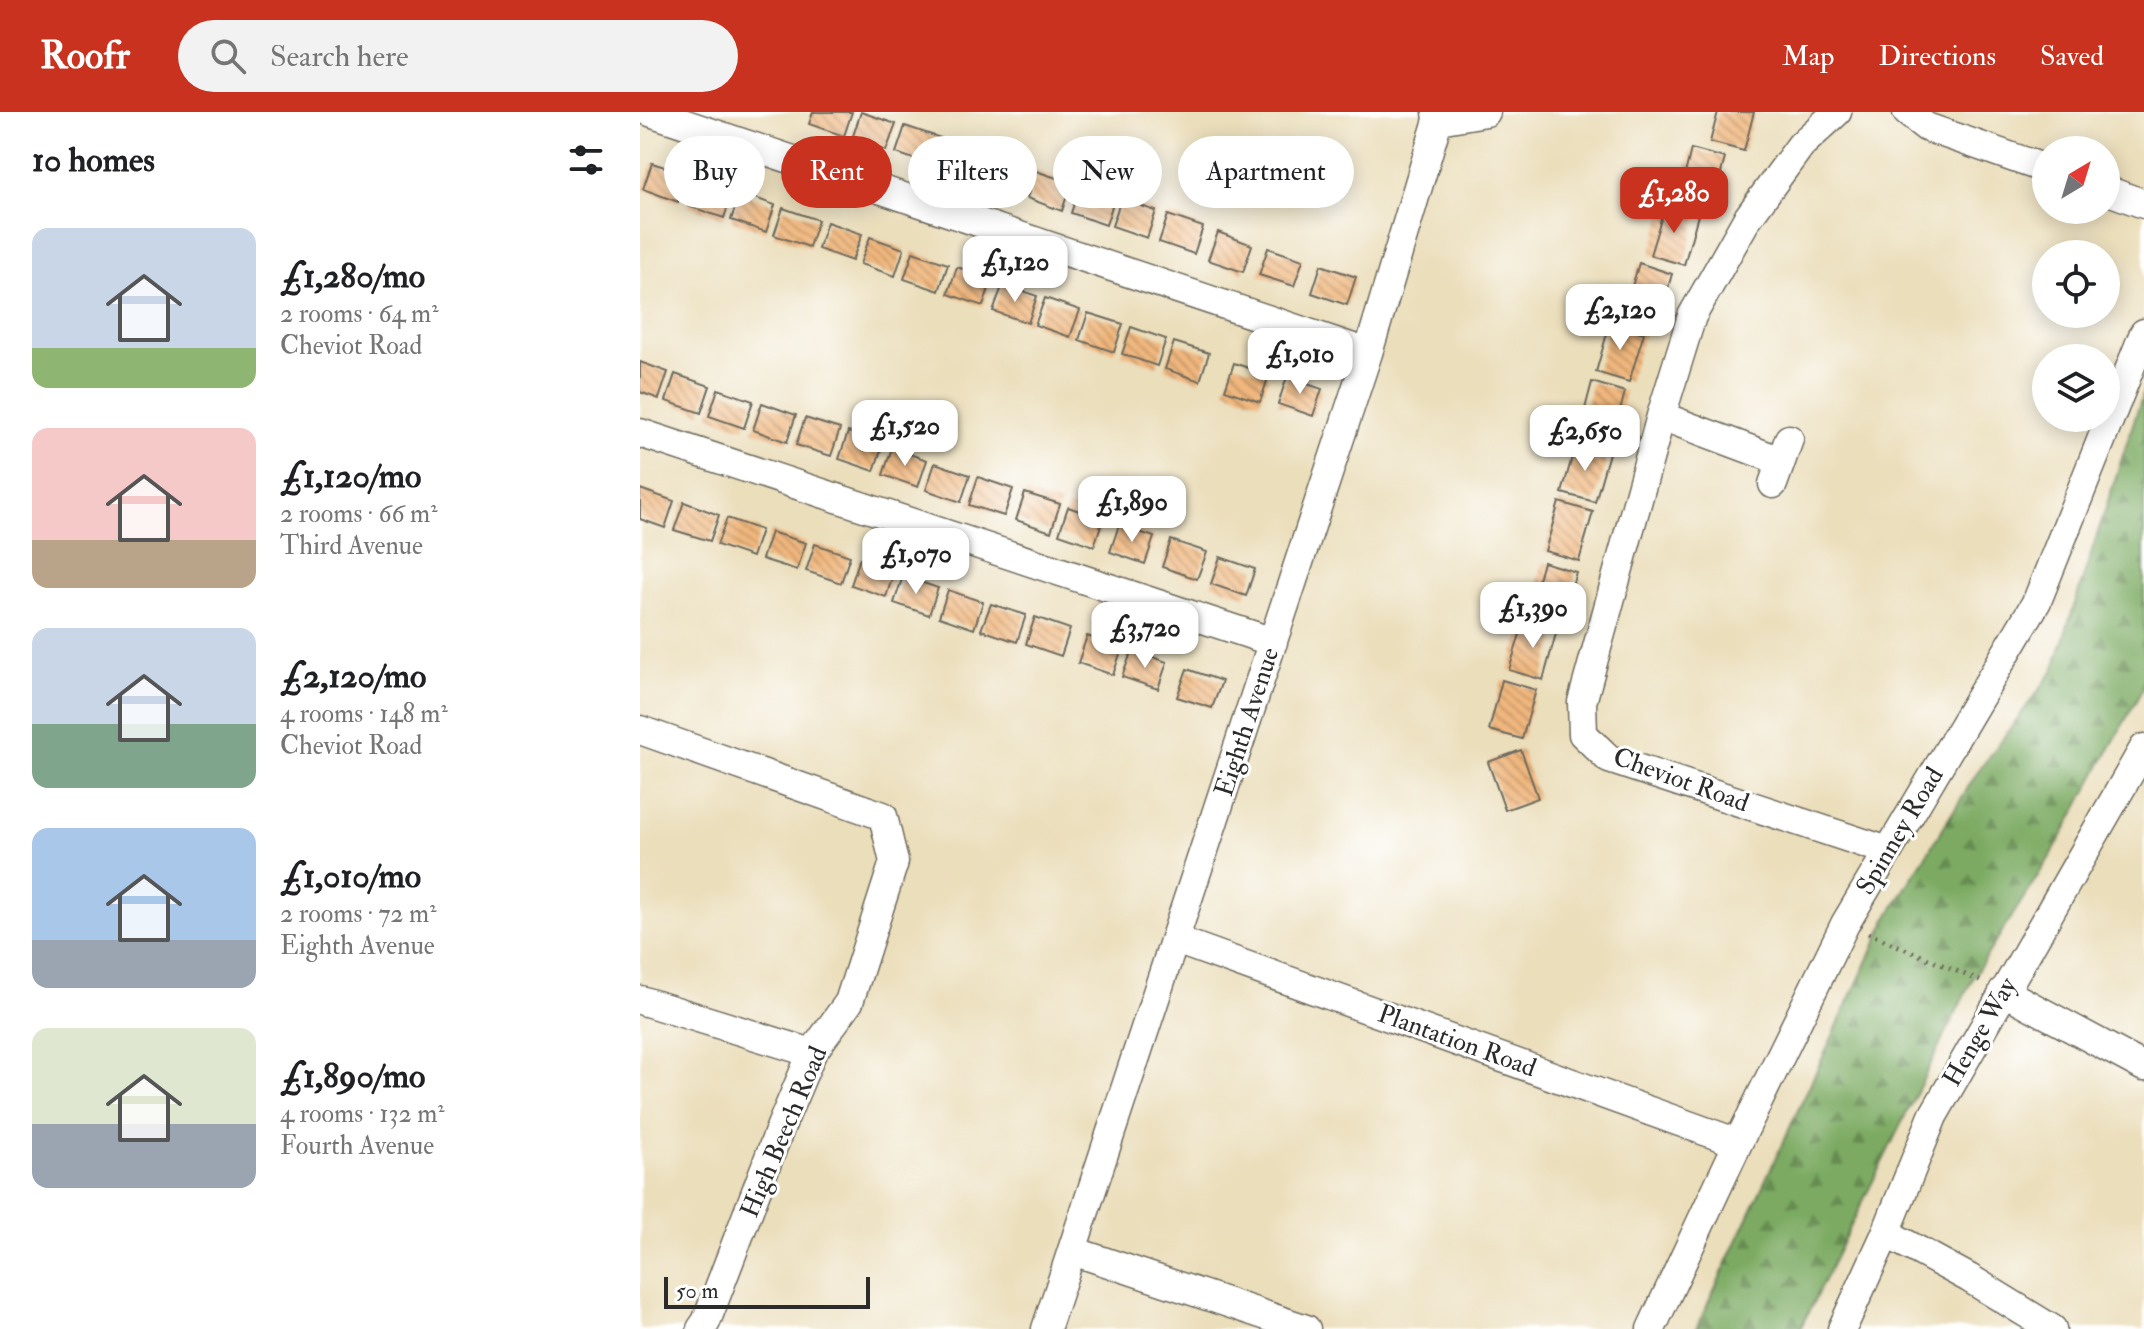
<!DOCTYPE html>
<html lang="en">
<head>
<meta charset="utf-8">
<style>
	body { margin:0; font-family:"IM FELL Double Pica",serif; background:#f2f2f2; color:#202124; height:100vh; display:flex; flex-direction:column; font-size:30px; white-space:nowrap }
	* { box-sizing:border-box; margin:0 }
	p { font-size:26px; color:#757577 }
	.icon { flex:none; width:44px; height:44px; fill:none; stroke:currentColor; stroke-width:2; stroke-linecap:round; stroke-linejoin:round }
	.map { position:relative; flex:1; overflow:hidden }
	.sheet { display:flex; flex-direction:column; background:#fff; width:640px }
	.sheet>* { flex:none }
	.top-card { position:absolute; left:24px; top:24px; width:760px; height:72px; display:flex; gap:16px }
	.needle { width:52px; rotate:38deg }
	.tools { position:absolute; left:1392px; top:24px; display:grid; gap:16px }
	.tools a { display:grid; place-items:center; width:88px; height:88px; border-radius:50%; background:#fff; box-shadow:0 4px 20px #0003; font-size:40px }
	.scale { position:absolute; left:24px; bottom:20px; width:206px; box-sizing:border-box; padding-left:8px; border:4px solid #2b2b2b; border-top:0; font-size:22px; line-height:28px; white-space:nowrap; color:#2b2b2b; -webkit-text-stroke:6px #fff; paint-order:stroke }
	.price { position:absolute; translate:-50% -68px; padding:0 18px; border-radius:16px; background:#fff; color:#222; font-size:26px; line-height:52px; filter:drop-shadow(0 2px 4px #0008) }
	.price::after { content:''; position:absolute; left:50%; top:48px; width:24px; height:18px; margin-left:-12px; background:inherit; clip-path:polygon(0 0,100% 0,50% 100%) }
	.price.on { background:#c8321e; color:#fff }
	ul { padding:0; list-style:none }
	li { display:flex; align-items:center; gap:24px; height:200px; padding:0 32px }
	li span { display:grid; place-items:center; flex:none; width:224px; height:160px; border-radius:16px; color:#555 }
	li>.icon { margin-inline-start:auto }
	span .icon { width:96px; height:96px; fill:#fffc; stroke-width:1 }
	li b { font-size:34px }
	h2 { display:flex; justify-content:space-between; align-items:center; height:96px; padding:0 32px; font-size:34px }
	.tag { padding:0 28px; border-radius:36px; background:#fff; box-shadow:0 4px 20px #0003; font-size:28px; line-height:72px }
	.tag.on { background:#c8321e; color:#fff }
	header { display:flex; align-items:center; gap:48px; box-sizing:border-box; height:112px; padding:0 40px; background:#c8321e; color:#fff }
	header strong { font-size:38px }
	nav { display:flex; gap:44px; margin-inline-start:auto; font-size:28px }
	.search { width:560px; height:72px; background:#f2f2f2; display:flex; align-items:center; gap:20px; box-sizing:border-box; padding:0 28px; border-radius:44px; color:#757577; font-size:30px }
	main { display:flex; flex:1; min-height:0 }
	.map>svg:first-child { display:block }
</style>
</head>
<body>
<header>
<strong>Roofr</strong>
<div class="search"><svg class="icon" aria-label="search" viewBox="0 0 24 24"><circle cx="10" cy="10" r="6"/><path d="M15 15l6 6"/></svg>Search here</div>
<nav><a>Map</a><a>Directions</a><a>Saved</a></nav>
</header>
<main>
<section class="sheet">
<h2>10 homes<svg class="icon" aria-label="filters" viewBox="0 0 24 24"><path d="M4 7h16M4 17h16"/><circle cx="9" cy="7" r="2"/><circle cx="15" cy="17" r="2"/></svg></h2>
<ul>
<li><span style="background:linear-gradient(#c9d6e8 75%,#8fb573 0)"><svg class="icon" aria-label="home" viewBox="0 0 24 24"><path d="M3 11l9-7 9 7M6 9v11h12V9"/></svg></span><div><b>£1,280/mo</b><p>2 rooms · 64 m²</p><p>Cheviot Road</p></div></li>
<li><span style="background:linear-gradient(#f6c9c9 70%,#b9a48a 0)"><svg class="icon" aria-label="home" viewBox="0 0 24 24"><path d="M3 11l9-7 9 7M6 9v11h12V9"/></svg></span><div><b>£1,120/mo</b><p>2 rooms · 66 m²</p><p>Third Avenue</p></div></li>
<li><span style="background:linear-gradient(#c9d6e8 60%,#7fa58c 0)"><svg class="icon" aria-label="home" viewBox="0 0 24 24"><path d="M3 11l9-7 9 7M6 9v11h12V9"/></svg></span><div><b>£2,120/mo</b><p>4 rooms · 148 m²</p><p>Cheviot Road</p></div></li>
<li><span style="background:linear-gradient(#a9c7e8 70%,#9aa5b1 0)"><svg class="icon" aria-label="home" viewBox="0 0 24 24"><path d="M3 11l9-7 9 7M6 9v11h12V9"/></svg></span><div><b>£1,010/mo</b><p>2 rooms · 72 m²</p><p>Eighth Avenue</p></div></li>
<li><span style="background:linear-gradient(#dfe7d0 60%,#9aa5b1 0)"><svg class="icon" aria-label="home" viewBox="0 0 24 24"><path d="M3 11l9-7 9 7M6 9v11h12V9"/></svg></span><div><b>£1,890/mo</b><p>4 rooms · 132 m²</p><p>Fourth Avenue</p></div></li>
</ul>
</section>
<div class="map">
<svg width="1504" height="1217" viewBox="0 0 1504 1217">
	<defs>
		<pattern id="forest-firs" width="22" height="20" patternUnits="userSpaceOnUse" patternTransform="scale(2)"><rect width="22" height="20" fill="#7caa62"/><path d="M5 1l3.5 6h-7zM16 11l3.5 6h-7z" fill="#668b51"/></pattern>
		<pattern id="building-back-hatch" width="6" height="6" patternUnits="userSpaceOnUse" patternTransform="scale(2)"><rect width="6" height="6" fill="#f0b77e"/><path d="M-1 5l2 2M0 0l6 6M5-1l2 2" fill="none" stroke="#c39567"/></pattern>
	</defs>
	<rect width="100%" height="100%" fill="#fff"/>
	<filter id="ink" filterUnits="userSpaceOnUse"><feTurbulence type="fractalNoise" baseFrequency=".0125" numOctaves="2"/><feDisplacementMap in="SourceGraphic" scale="16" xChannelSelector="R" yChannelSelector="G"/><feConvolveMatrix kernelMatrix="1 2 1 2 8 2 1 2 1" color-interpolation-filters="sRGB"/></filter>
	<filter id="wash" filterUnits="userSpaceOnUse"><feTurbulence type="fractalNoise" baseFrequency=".006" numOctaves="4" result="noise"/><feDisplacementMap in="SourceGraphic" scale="32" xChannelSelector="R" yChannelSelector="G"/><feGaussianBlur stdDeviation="1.8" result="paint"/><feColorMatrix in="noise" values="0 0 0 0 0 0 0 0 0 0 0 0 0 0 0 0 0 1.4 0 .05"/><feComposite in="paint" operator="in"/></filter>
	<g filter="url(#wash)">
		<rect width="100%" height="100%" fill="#ebdebb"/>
		<!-- forest -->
		<path fill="url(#forest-firs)" stroke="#546a46" stroke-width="2" d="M1504,278V574L1415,737L1335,862L1160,1217H1056L1249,803L1337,661L1413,559Z"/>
		<g id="blocks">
			<!-- building -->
			<path fill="url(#building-back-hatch)" d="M173,0H212L204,24L169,12Z
				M221,0L256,12L246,39L212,27Z
				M1078,0H1114L1104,39L1070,30Z
				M265,14L301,26L291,53L256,41Z
				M311,30L346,42L337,70L302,57Z
				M1051,37L1085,46L1072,95L1039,87Z
				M353,44L388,56L379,84L344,72Z
				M12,51L47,62L38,90L3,77Z
				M396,59L431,71L422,99L387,86Z
				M58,67L93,79L84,106L48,94Z
				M440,74L475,85L466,113L431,101Z
				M100,81L135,93L126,120L91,108Z
				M481,87L516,99L507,126L472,114Z
				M1025,94L1058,103L1044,153L1010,143Z
				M143,96L178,108L169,135L134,123Z
				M528,103L563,115L554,142L519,130Z
				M187,110L222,122L212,149L178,137Z
				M578,120L612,133L603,160L568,148Z
				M230,125L264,137L255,164L220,152Z
				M628,136L663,148L654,174L619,163Z
				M273,140L308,152L299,179L264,167Z
				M999,151L1032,162L1018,211L984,201Z
				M681,153L716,165L707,193L672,181Z
				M317,155L352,167L343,194L308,182Z
				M363,172L397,184L388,211L353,199Z
				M405,186L440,198L430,225L395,213Z
				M448,201L483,212L474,240L439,228Z
				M970,211L1004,221L989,270L956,260Z
				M491,215L526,227L517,254L482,242Z
				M534,230L569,241L560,269L525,257Z
				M0,250L28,260L19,287L0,280Z
				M594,251L629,263L620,290L585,278Z
				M35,262L70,274L61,301L26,289Z
				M647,265L682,277L673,304L638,292Z
				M952,270L985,280L972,329L939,320Z
				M78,277L113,289L104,316L69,304Z
				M122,291L156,303L147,330L113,318Z
				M165,306L200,317L191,344L156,333Z
				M208,320L243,332L234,359L199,347Z
				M936,331L969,341L955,390L922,381Z
				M252,336L287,348L278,375L243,363Z
				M295,351L330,363L321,390L286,378Z
				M338,365L373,377L364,404L329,393Z
				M0,377L34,389L25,416L0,407Z
				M385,381L420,392L411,420L376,408Z
				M44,390L79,403L70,429L34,418Z
				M919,390L953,400L939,449L905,439Z
				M428,395L463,407L454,434L419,422Z
				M87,406L121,418L112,445L77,433Z
				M479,413L514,425L505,452L470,440Z
				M131,420L166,431L157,458L122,447Z
				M531,428L567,440L557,467L522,455Z
				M175,432L210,444L201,471L166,459Z
				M580,445L615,457L606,484L571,472Z
				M220,446L255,457L246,485L211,473Z
				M903,450L936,460L922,509L889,500Z
				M263,464L298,476L289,503L254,491Z
				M308,478L343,490L334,517L299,505Z
				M351,492L386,503L377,530L341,518Z
				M395,505L430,517L421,544L386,532Z
				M884,509L917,518L903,568L869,558Z
				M447,524L482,536L473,563L438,551Z
				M492,538L527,550L518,577L482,565Z
				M547,557L582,569L572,596L537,585Z
				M862,568L896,578L882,627L849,618Z
				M881,638L898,686L865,698L848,650Z"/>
		</g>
	</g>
	<g filter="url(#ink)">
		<use href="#blocks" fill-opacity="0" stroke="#6e6a5d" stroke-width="2"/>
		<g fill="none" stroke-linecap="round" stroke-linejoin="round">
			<defs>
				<path id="minor" d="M10,0L728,241
					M1197,0L1161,33L1107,107L1052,204L1021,304L942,590L943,622L969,647L1248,739
					M1267,0L1286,15L1406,57
					M798,8L846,0
					M1466,78L1504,92
					M1021,304L1141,349
					M0,321L633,530
					M1133,372L1149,327
					M0,618L243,704L254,750L209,890L172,941L141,1014L66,1210L61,1217
					M536,828L1098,1031
					M1363,879L1504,955
					M0,888L172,941
					M1246,1121L1329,1166L1412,1217
					M433,1139L666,1217
					M406,1217L728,241L798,8L797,0
					M1011,1217L1098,1031L1205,812L1397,489L1504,221
					M1202,1217L1246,1121L1293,1004L1504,636"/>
			</defs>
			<!-- minor casing -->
			<use href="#minor" stroke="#6e6a5d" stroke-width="31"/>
			<!-- path -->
			<path stroke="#6e6a5d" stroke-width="5" stroke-dasharray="2 6" stroke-linecap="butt" d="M1228,821L1340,869"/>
			<!-- minor -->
			<use href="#minor" stroke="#fff" stroke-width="28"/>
		</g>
	</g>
	<g text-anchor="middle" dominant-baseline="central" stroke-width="6" stroke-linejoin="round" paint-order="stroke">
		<!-- street labels -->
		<g font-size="26" fill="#2b2b2b" stroke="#fff">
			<text transform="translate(607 610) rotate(-72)">Eighth Avenue</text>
			<text transform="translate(1041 668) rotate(20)">Cheviot Road</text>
			<text transform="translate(1260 719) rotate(-59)">Spinney Road</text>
			<text transform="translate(1340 920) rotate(-60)">Henge Way</text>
			<text transform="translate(817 929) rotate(20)">Plantation Road</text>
			<text transform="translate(144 1020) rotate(-67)">High Beech Road</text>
		</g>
	</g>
</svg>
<div class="tools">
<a><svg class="needle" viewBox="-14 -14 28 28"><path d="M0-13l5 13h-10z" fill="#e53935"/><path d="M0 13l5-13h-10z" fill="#757577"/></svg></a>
<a><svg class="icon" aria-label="locate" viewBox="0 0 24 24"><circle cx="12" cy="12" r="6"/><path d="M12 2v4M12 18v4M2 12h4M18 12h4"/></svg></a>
<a><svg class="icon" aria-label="layers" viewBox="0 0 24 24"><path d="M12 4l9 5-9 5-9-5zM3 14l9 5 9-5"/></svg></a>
</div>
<div class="scale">50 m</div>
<b class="price on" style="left:1034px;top:123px">£1,280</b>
<b class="price" style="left:375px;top:192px">£1,120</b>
<b class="price" style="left:980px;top:240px">£2,120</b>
<b class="price" style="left:660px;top:284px">£1,010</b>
<b class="price" style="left:265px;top:356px">£1,520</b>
<b class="price" style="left:945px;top:361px">£2,650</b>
<b class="price" style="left:492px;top:432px">£1,890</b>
<b class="price" style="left:276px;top:484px">£1,070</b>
<b class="price" style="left:893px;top:538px">£1,390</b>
<b class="price" style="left:505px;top:558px">£3,720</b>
<div class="top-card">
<a class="tag">Buy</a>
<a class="tag on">Rent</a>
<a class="tag">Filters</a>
<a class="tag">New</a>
<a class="tag">Apartment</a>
</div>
</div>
</main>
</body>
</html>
